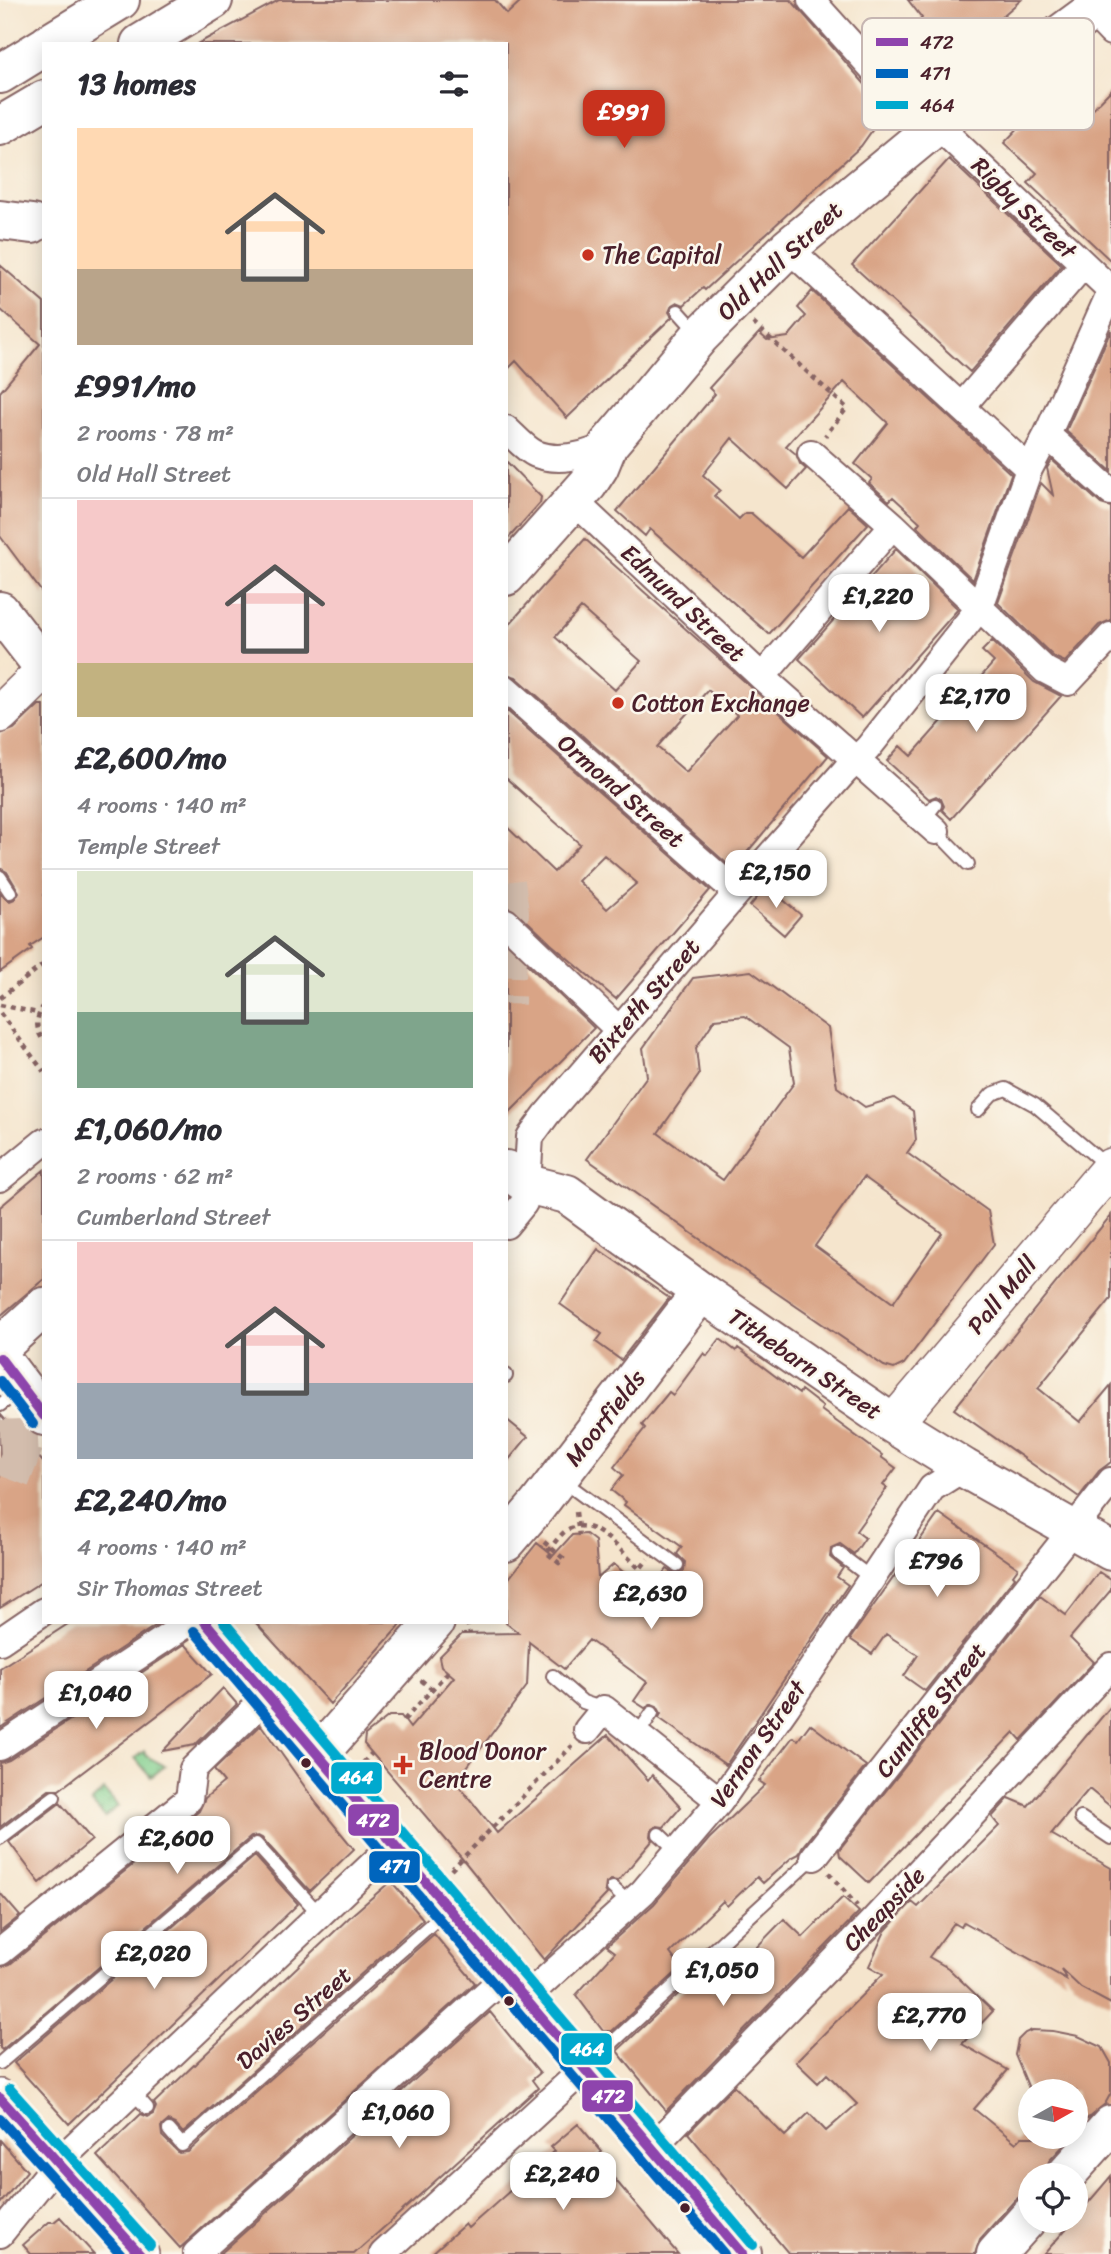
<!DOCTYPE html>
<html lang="en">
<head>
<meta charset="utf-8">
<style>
	body { margin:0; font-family:Sriracha,sans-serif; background:#f2f2f3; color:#2b2b33; height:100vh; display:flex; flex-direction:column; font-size:26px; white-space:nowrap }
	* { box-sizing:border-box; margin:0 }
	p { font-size:23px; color:#7c7c81 }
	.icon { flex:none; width:38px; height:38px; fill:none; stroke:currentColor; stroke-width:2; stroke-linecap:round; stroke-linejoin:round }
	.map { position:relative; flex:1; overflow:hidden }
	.sheet { position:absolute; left:42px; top:42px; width:466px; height:1582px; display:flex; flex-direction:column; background:#fff; border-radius:0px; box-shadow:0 4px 18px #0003 }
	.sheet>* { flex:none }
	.needle { width:46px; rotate:82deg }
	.buttons { position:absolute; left:1018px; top:2079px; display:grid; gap:14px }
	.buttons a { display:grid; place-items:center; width:70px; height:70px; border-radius:50%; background:#fff; box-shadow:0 4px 18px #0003; font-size:35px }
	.price { position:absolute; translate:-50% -60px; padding:0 16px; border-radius:14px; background:#fff; color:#222; font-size:23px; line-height:46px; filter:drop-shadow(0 2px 4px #0008) }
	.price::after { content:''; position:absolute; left:50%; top:42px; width:21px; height:16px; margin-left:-10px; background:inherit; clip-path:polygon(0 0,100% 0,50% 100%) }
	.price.selected { background:#c8321e; color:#fff }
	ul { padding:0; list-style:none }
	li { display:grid; align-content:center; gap:14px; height:371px; padding:0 35px }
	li+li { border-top:2px solid #e1e1e2 }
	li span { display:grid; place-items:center; height:217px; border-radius:0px; color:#555 }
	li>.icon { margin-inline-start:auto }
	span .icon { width:126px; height:126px; fill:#fffc; stroke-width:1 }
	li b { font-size:30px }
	h2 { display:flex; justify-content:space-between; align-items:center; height:84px; padding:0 35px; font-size:30px }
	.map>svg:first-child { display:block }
</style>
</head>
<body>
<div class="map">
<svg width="1111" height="2254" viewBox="0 0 1111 2254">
	<defs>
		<pattern id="grass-dots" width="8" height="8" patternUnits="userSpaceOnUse" patternTransform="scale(1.75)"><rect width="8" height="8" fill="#82cf8e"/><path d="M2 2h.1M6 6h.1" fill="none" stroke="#72b17b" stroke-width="1.8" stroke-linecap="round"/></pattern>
	</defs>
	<rect width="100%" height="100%" fill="#fbf7ec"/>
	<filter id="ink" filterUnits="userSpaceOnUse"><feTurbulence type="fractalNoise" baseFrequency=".0143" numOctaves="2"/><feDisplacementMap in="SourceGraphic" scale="14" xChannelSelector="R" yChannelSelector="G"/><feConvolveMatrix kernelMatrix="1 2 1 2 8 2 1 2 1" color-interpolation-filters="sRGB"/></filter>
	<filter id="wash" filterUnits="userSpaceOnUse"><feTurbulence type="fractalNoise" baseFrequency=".00686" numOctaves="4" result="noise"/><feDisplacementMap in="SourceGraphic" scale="28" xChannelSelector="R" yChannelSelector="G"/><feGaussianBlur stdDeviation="1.57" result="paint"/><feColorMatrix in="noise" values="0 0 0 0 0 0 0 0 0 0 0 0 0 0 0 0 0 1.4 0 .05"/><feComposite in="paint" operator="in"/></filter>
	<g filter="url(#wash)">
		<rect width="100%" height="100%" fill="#f5e5cd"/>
		<!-- grass -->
		<path fill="url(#grass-dots)" stroke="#66775c" stroke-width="2" d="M144,1751L146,1756L165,1766L151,1777L135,1758Z
			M104,1790L118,1806L105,1817L91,1802Z"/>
		<g id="blocks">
			<!-- building -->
			<path fill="#d9a486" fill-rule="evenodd" d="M279,0H495L507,14L522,0H791L870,90L876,109L873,129L861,146L705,290L703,288L684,305L677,302L672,305L669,312L672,317L567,418L516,361L506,371V44H197Z
				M908,0H1021L943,67L913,28L922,18Z
				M1111,90V261L1028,183L1037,173L1004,143L1050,95L1079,123Z
				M949,159L1062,265L970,372L852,265Z
				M0,265L44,303V595L0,536V392L40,344L0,309Z
				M812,291L1011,474L973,580L917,526L920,522L893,497L889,501L869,483L872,479L855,464L888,423L844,382L786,446L796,454L800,464L806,469L788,489L732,438L703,475L720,490L714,496L739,519L745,513H751L801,557L848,506L868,524L769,634L650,529L645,536L617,511L715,394L709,388L759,333L767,340L788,337L806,316L798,308Z
				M1111,330V471L1066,431Z
				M1052,460L1101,504L1111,507V620L1099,625L1065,662L1054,657L998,603L1041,483L1053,495L1047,468Z
				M506,461L541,497L540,503L506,541Z
				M585,539L828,756L733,869L516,677L506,674V628ZM581,608L641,661L615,690L555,637ZM708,690L737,715L686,772L657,747Z
				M896,549L958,609L862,718L799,659Z
				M992,641L1034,682L1061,696L951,819L942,810L944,806L941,799L936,796L929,799L887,761L900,746L911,756L994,662L982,651Z
				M39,705H44V937L30,946L32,949L0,972V893L6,899L10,901L15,899L19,892L7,872L0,868V734L14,729Z
				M506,710L710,890L616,999L551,944L517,911L506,907V826L554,872L580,844L506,778ZM604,855L637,883L607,909L578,881Z
				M767,886L801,915L784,935L750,906Z
				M506,944L594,1028L506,1116Z
				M751,971L828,1028L837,1087L865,1107L894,1098L913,1111L916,1140L907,1153L988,1211L994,1244L904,1364L894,1369L884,1366L759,1281L587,1159L647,1076L643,1048L693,978ZM745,1016L789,1048L794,1083L723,1180L658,1133L699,1075L696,1048L715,1019ZM864,1177L942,1233L893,1303L815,1246Z
				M44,1170V1279L0,1316V1207Z
				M1111,1215V1299L1038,1388L1080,1422L1111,1385V1462L1099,1471L1079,1497L954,1409Z
				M598,1249L669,1298L621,1360L596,1342L602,1334L560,1304Z
				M720,1339L736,1351L738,1348L799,1394L801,1390L823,1407L821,1410L882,1455L881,1457L896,1468L883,1485L887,1488L856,1531L865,1538L854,1554L840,1544L831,1548L830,1557L843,1568L837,1577L848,1585L726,1765L659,1718L661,1713L657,1706L652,1704L645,1708L634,1701L647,1682L589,1640L564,1669L529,1642L527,1686L456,1782L497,1833L608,1735L648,1780L652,1775L681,1807L664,1827L657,1826L652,1829L651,1836L653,1840L618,1881L611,1880L606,1883L605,1890L607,1894L544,1960L465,1862L364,1744L365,1735L389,1716H401L410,1728L454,1677L441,1666L439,1657L462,1634L519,1633L506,1623V1582L537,1543L553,1556L572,1535L586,1534L595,1541L598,1578L614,1564L649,1595L667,1569L675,1574L684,1571L685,1562L677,1554L682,1547L624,1505L626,1502L611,1490L623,1475L614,1467L645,1428L642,1425L669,1392L673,1395L704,1353L707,1356Z
				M0,1414L44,1463V1580L0,1608Z
				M506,1419L528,1437L506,1463Z
				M939,1513L1018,1568L1013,1575L1015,1577L925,1691L904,1676L918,1655L886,1634L872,1654L850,1639Z
				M1099,1572L1111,1580V1590L1070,1638L1094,1662L1021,1740L1014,1732L869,1883L840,1856L839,1850L1040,1596L1066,1615Z
				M71,1622H161L0,1728V1668Z
				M255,1622H403L330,1704Z
				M185,1644L212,1674L59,1790H49L0,1827V1763L9,1760Z
				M223,1688L237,1704L195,1745L163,1751Z
				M1111,1706V1807L1089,1789L1051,1834L1111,1868V2004L1081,1988L1061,1969L1066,1979L964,1922L961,1927L954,1923L929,1957L948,1968L993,2011L962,2044L1008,2070L974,2109L1016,2143L1022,2137H1056L1064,2145L1049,2161L1045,2175H1031V2194H1024L1015,2200L980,2239L975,2254H789L688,2133L734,2086L785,2136L809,2113L826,2131L857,2104L827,2074L818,2083L796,2062L883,1974L869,1966L885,1931L912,1902L918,1907L999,1826L992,1817L1009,1798L1028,1806Z
				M810,1724L866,1766L802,1847L799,1854L791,1858L763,1883L757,1877L727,1906L723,1901L670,1953L681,1968L612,2031H603L576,1995L615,1952L607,1946L654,1904L709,1839L765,1785L759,1781L793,1737L798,1740Z
				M261,1725L317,1804L354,1849L310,1891L262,1838L258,1836L251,1837L2,2050L0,2048V1967L10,1964L199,1811L205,1798L224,1782L214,1770Z
				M60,1803L92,1840L40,1883L9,1842Z
				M255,1856L298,1904L69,2124L14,2063Z
				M391,1881L423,1919L183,2133L175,2124L168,2121L161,2127L162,2136L179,2153L188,2152L434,1934L475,1983L180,2248L97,2156L141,2114L148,2117L153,2114L156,2107L154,2103L353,1914Z
				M0,1893L20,1916L0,1932Z
				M843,1897L859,1912L666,2111L617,2051L699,1975L713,1992L784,1919L803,1937Z
				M490,2012L540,2073L532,2080L538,2088L390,2222L354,2254H220Z
				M1032,2030L1053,2031L1078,2036L1102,2047L1111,2063V2093L1105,2104L1088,2118L1076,2122V2091H1030L1015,2055L1018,2040L1025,2033Z
				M578,2124L602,2152L596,2157L678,2254H431L465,2224L468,2228L555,2151L551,2147Z
				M0,2140L27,2171L0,2204Z
				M1111,2176V2254H1044L1073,2221H1076V2217Z
				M60,2217L94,2254H31L23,2245L49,2222H54Z"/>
		</g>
	</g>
	<g filter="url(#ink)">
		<use href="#blocks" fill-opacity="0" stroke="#866464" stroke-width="2"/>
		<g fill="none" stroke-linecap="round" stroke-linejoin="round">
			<!-- primary-tunnel -->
			<path stroke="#d3bdad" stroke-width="38" stroke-dasharray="38 19" stroke-linecap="butt" d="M506,882L510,912L506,1004
				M0,1439L44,1437
				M0,1455L44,1472"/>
			<defs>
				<path id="lane" d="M678,311L698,333
					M923,820L935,805
					M936,831L968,864
					M0,877L10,892
					M978,1110L992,1094L1006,1089L1035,1105L1107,1166
					M506,1375V1376
					M0,1405L20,1390
					M562,1480L677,1565
					M838,1553L871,1578
					M553,1676L583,1702L604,1709
					M637,1735L652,1713
					M1081,1818L1111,1838
					M659,1834L677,1851
					M0,1838L54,1797
					M613,1888L630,1904
					M0,2063L256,1844L320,1915
					M588,2065L814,1857
					M133,2092L147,2108
					M169,2130L182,2145L446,1911"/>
				<path id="street" d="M811,0L876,72L937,125L1111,290
					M1091,11L1111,32
					M788,248L1029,469
					M962,406L1083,265
					M506,429C514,436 526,450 536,454C560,463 587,455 608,445
					M1047,435L1111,492
					M811,453L893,525L1045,670L1068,682L1111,636
					M574,501L762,677L936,831
					M762,677L893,525
					M506,689L737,893
					M506,922L619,1030
					M0,1178L44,1142
					M506,1225L524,1203L527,1184L530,1137L547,1114L737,893L845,771L868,748L980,607L1029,469L1047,435L1111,291
					M0,1641L44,1611
					M587,1730L604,1709L720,1801
					M0,1747L190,1622
					M814,1857L1111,1481
					M0,1952L189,1799L193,1769L268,1696
					M525,1998L643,1892L720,1801L787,1706L932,1488L964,1468
					M652,2148L871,1923L1111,1666
					M0,2234L58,2162L394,1844
					M196,2254L506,1976
					M383,2254L585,2068"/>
				<path id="secondary" d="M0,714L44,671
					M893,1424L1111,1167
					M0,2098L140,2254"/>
				<path id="primary" d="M0,220L32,224
					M506,576L588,484L599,467L608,445L700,336L788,248L937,125L1107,0
					M0,611L44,668
					M506,1170L527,1184L567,1194L701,1292L893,1424L964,1468L1111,1551
					M0,1347L44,1307
					M0,1358L44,1416
					M506,1542L537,1506L701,1292
					M205,1622L742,2254
					M318,1755L435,1622
					M1066,2175L1111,2125
					M996,2254L1031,2215"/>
				<path id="highway" d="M48,44L120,0
					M140,44L213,0
					M0,74L44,47
					M0,126L44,100"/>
			</defs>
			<!-- lane casing -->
			<use href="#lane" stroke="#866464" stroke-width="16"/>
			<!-- street casing -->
			<use href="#street" stroke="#866464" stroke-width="30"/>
			<!-- secondary casing -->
			<use href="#secondary" stroke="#866464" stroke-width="40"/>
			<!-- primary casing -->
			<use href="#primary" stroke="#866464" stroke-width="42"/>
			<!-- highway casing -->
			<use href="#highway" stroke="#866464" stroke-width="42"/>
			<!-- path -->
			<path stroke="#866464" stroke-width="4.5" stroke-dasharray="5 5" stroke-linecap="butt" d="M753,323L847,408L825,436
				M0,998L44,964
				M0,1005L38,1013
				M44,1005C35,1018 35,1029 44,1042
				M0,1013L44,1072
				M576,1512L579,1536
				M544,1542L563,1558L559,1563L547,1553
				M467,1622L470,1634
				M421,1680L439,1695
				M404,1720L448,1672
				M363,1763L372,1753
				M451,1870L572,1746
				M829,1873L857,1906"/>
			<!-- lane -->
			<use href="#lane" stroke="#fff" stroke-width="12"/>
			<!-- street -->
			<use href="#street" stroke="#fff" stroke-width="26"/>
			<!-- secondary -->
			<use href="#secondary" stroke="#fff" stroke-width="37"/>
			<!-- primary -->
			<use href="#primary" stroke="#fff" stroke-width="38"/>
			<!-- highway -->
			<use href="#highway" stroke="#fff" stroke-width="38"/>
			<!-- path-bridge -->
			<path stroke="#866464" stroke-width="4.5" stroke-dasharray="5 5" stroke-linecap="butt" d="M548,1551C554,1544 562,1531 571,1528C597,1518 623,1554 640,1569L648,1559"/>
			<defs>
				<path id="bus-1" d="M0,1358L44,1416
					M205,1622L742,2254
					M0,2098L140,2254"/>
				<path id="bus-2" d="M0,1381L33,1424
					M194,1631L724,2254
					M0,2119L121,2254"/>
				<path id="bus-3" d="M224,1622L753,2245
					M10,2089L150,2245"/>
			</defs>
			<!-- bus-1 casing -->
			<use href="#bus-1" stroke="#fbf7ec" stroke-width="16"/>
			<!-- bus-2 casing -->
			<use href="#bus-2" stroke="#fbf7ec" stroke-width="16"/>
			<!-- bus-3 casing -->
			<use href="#bus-3" stroke="#fbf7ec" stroke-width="16"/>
			<!-- bus-1 -->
			<use href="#bus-1" stroke="#8e44ad" stroke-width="10"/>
			<!-- bus-2 -->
			<use href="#bus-2" stroke="#0065bd" stroke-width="10"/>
			<!-- bus-3 -->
			<use href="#bus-3" stroke="#00a9ce" stroke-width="10"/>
		</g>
	</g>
	<!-- markers -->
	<g fill="#c8321e" stroke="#fbf7ec" stroke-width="2.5">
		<circle cx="588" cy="255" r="7"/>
		<circle cx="618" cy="703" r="7"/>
		<path d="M399.5 1754.5h7v7h7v7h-7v7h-7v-7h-7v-7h7z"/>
	</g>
	<g fill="#4a1f2b" stroke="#fbf7ec" stroke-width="2.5">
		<circle cx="306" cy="1763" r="6"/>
		<circle cx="509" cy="2001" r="6"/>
		<circle cx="685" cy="2208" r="6"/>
	</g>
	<g text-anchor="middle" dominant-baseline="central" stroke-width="5" stroke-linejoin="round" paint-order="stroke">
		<!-- street labels -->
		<g font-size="24" fill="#4a1f2b" stroke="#fbf7ec">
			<text transform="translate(1024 208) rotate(44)">Rigby Street</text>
			<text transform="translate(780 261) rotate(-43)">Old Hall Street</text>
			<text transform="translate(683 603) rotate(43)">Edmund Street</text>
			<text transform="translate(621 791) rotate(41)">Ormond Street</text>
			<text transform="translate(644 1001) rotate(-49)">Bixteth Street</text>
			<text transform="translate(1002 1295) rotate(-50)">Pall Mall</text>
			<text transform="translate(805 1364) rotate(34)">Tithebarn Street</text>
			<text transform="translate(605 1418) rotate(-52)">Moorfields</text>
			<text transform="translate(931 1710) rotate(-52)">Cunliffe Street</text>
			<text transform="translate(758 1744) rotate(-55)">Vernon Street</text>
			<text transform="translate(884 1909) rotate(-46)">Cheapside</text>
			<text transform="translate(294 2018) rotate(-41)">Davies Street</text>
		</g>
		<!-- poi labels -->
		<g font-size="24" fill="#4a1f2b" stroke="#fbf7ec" text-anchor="start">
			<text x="602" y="255">The Capital</text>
			<text x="632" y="703">Cotton Exchange</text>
			<text x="419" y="1751">Blood Donor<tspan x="419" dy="28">Centre</tspan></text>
		</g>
	</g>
	<!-- legend -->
	<rect x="862" y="18" width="232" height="112" rx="10" fill="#fbf7ec" stroke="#c6b6b2" stroke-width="2"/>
	<rect x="876" y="38" width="32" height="8" fill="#8e44ad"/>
	<rect x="876" y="69" width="32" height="9" fill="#0065bd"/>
	<rect x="876" y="101" width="32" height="8" fill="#00a9ce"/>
	<g font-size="19" fill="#4a1f2b">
		<text x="920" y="49">472</text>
		<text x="920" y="80">471</text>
		<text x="920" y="112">464</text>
	</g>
	<g stroke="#fbf7ec" stroke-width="2.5">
		<rect x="330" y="1761" width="53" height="34" rx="7" fill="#00a9ce"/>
		<rect x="347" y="1803" width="53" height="34" rx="7" fill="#8e44ad"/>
		<rect x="368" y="1850" width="53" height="34" rx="7" fill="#0065bd"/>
		<rect x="560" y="2032" width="53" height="34" rx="7" fill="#00a9ce"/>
		<rect x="581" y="2079" width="53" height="34" rx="7" fill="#8e44ad"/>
	</g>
	<g font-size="19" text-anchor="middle" font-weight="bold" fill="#fff">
		<text x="356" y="1784">464</text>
		<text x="373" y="1827">472</text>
		<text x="395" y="1873">471</text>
		<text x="587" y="2056">464</text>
		<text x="608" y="2103">472</text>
	</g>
</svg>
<div class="buttons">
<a><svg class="needle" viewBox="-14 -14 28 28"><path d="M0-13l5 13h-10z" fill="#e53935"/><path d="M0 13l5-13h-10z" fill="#7c7c81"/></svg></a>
<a><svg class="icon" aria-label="locate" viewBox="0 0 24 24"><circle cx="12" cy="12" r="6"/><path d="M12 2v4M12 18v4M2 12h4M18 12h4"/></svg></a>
</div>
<b class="price selected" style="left:624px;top:150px">£991</b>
<b class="price" style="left:879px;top:634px">£1,220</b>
<b class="price" style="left:976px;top:734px">£2,170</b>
<b class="price" style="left:776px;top:910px">£2,150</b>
<b class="price" style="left:937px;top:1599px">£796</b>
<b class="price" style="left:651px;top:1631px">£2,630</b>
<b class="price" style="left:96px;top:1731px">£1,040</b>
<b class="price" style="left:177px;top:1876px">£2,600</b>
<b class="price" style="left:154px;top:1991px">£2,020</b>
<b class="price" style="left:723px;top:2008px">£1,050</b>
<b class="price" style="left:930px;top:2053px">£2,770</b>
<b class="price" style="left:399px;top:2150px">£1,060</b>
<b class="price" style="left:563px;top:2212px">£2,240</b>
<section class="sheet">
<h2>13 homes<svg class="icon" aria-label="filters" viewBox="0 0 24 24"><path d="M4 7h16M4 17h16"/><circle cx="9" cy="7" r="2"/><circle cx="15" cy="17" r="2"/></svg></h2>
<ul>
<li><span style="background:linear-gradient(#ffd9b3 65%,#b9a48a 0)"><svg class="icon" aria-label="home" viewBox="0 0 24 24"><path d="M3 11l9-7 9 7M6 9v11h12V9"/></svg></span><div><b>£991/mo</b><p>2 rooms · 78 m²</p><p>Old Hall Street</p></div></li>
<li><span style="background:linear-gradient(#f6c9c9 75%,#c2b280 0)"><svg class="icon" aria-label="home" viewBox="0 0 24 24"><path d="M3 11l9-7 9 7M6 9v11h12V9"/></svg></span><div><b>£2,600/mo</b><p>4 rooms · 140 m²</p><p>Temple Street</p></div></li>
<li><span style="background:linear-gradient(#dfe7d0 65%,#7fa58c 0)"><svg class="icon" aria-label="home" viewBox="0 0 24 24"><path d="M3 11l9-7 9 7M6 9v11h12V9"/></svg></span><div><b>£1,060/mo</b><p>2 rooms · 62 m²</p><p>Cumberland Street</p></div></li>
<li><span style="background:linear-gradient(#f6c9c9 65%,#9aa5b1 0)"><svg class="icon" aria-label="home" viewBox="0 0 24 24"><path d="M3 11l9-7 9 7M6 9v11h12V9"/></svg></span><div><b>£2,240/mo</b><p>4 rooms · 140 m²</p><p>Sir Thomas Street</p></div></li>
</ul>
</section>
</div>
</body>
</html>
